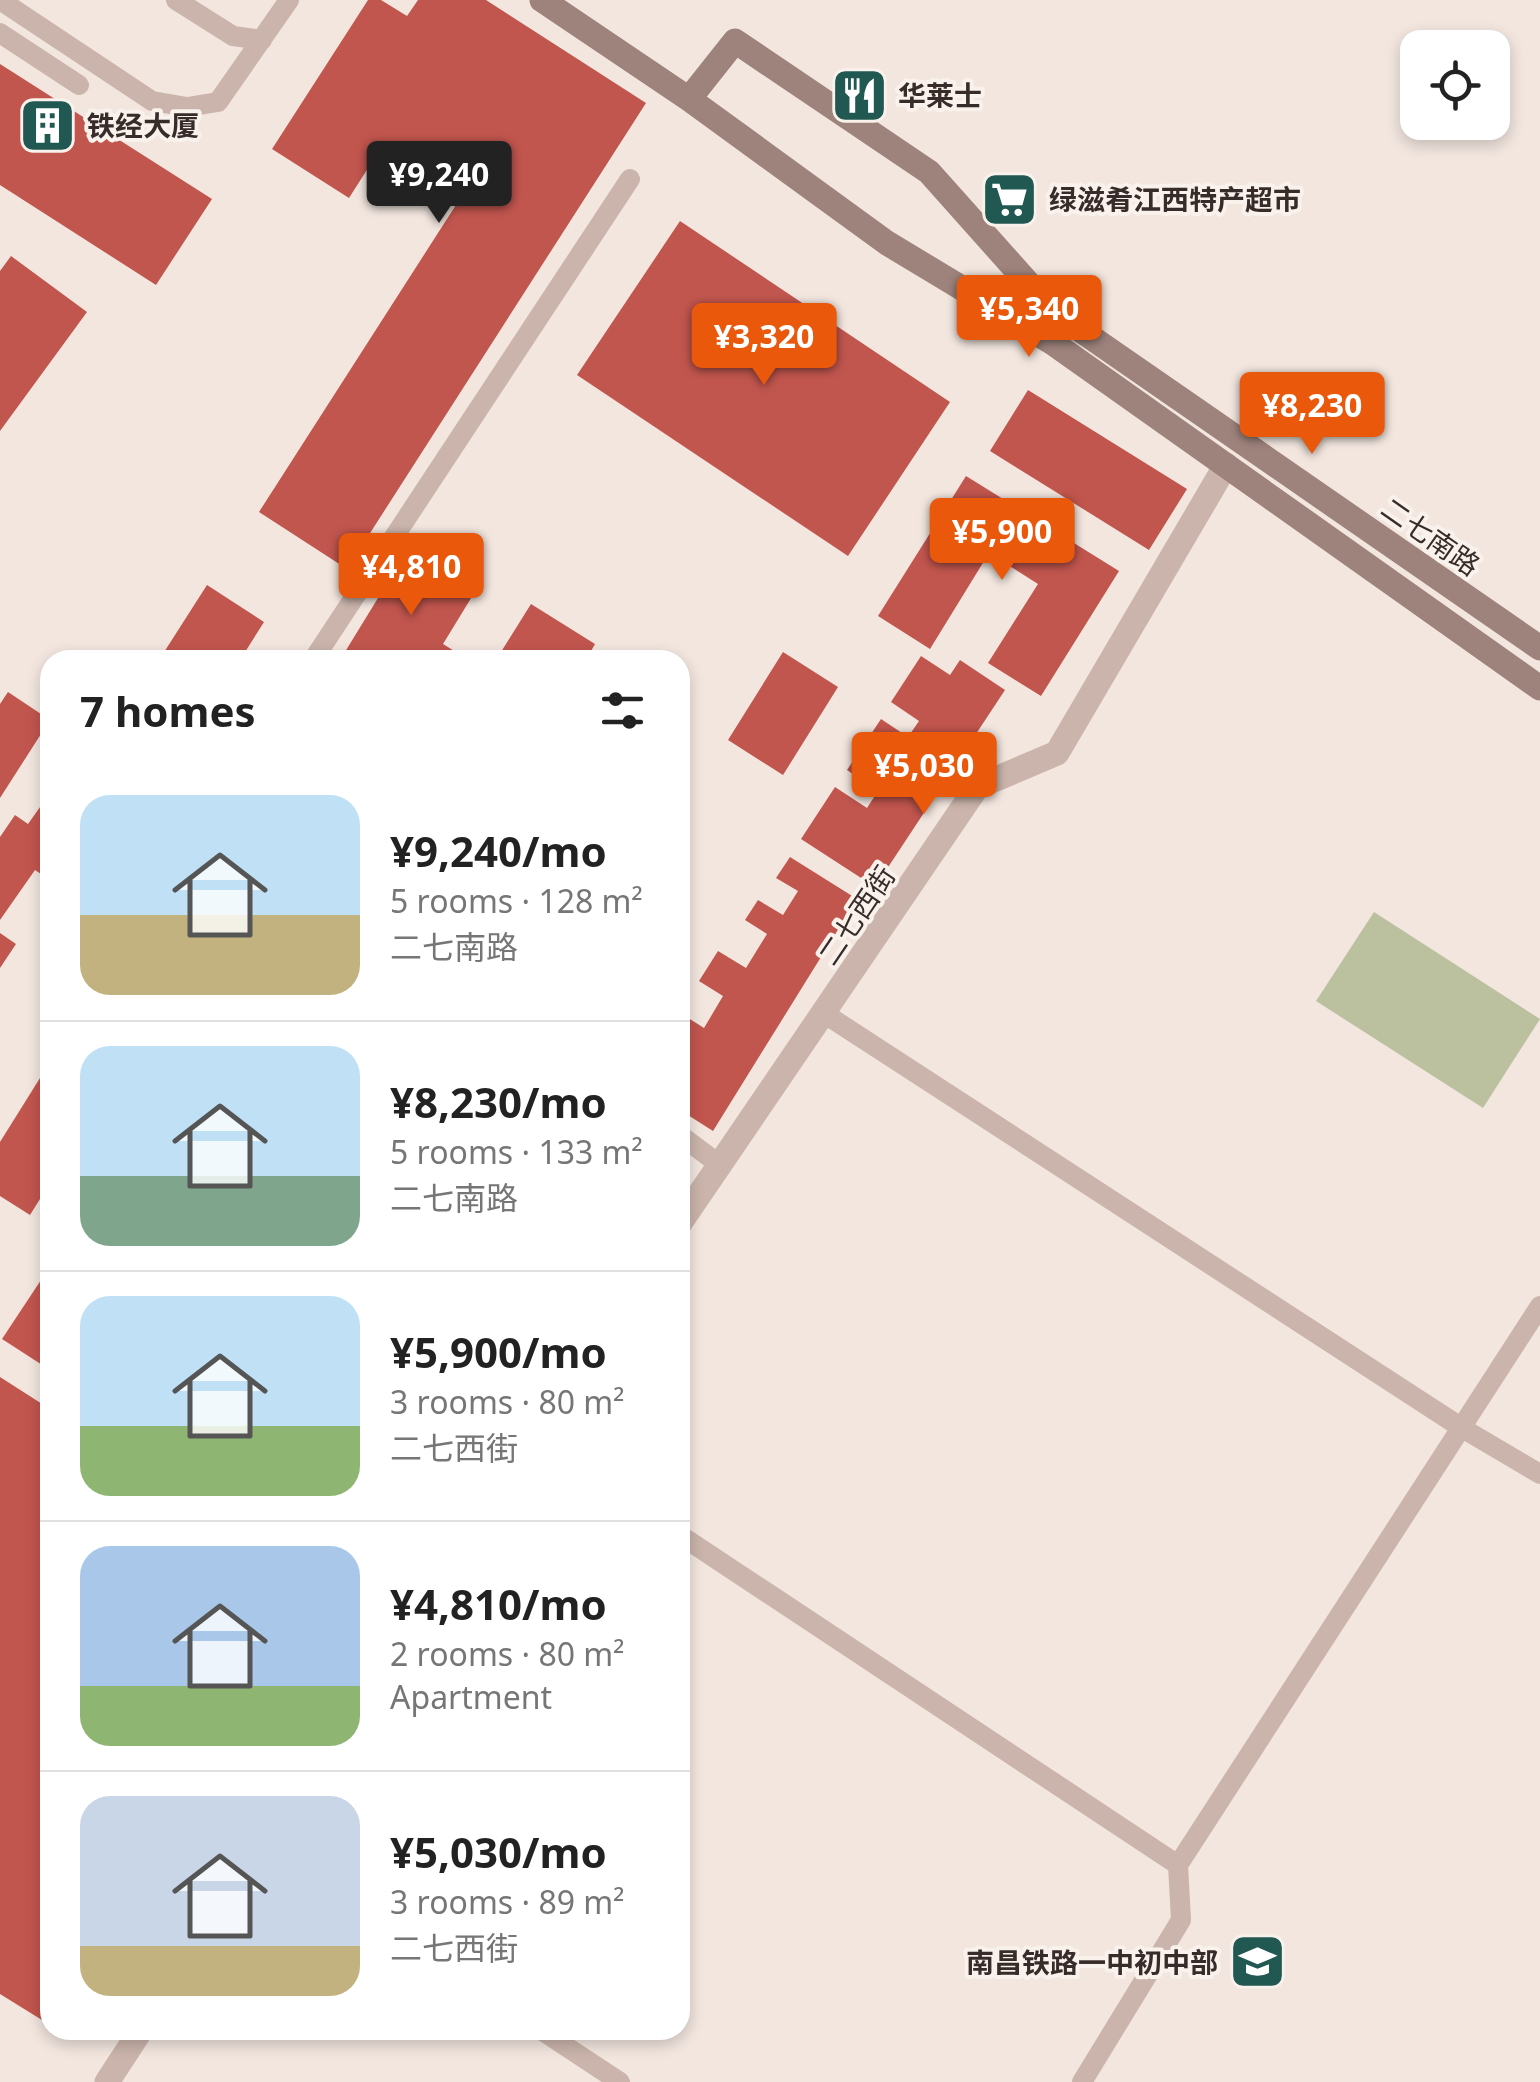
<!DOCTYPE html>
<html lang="en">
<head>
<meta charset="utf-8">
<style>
	body { margin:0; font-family:"Noto Sans","Noto Sans SC",sans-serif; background:#f6f6f6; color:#222; height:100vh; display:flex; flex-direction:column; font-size:38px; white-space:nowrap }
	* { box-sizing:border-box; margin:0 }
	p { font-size:32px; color:#767676 }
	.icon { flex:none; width:55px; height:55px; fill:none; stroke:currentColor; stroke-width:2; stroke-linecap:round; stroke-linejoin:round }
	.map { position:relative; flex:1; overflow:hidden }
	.sheet { position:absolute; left:40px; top:650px; width:650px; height:1390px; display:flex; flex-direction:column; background:#fff; border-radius:30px; box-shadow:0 5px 15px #0003 }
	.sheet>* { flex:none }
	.controls { position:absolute; left:1400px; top:30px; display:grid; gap:20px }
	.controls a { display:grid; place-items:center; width:110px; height:110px; border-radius:20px; background:#fff; box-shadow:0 5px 15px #0003; font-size:50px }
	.price { position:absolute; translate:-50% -85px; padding:0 22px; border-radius:10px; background:#ea580c; color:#fff; font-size:32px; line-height:65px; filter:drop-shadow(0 2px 5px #0008) }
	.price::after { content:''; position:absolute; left:50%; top:60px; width:30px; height:22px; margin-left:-15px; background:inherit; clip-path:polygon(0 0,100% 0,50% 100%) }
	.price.selected { background:#222; color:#fff }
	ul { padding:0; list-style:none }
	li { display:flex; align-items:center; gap:30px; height:250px; padding:0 40px }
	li+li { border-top:2px solid #e0e0e0 }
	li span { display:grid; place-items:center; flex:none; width:280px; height:200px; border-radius:30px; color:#555 }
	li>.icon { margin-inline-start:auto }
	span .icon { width:120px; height:120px; fill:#fffc; stroke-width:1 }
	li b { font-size:42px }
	h2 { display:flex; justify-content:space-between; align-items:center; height:120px; padding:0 40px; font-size:42px }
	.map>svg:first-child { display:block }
</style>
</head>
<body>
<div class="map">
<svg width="1540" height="2082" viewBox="0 0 1540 2082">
	<rect width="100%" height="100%" fill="#f2e6df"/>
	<!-- green -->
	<path fill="#bbc19f" d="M1374,912L1540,1019L1483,1108L1316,1001Z"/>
	<!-- building -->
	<path fill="#c1564e" d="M368,0H381L407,16L418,0H486L646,103L347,569L259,512L463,194L384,143L349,198L272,149Z
		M0,64L212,199L156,285L0,185Z
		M680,221L950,402L848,556L577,375Z
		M11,256L87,312L0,431V271Z
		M1028,390L1187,489L1149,550L990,451Z
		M966,476L1119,571L1041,696L988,663L1038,584L989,553L930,649L878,616Z
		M405,554L473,595L443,644L469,660H340Z
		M207,585L264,622L240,660H159Z
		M531,604L595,644L586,660H496Z
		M783,652L838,687L783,775L728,740Z
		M921,656L950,675L960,660L1005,690L875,887L801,839L835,787L867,808L878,791L847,770L881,719L908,737L919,721L891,702Z
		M8,692L50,720L0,798V704Z
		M50,793V880L35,870L0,920V837L15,815L28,824Z
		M790,857L857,899L713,1131L680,1110L684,1056L680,1018L682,1014L704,1028L723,996L699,981L718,951L746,968L767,934L745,920L758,900L783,915L798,891L776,878Z
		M0,933L16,944L0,968Z
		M50,1062V1183L30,1215L0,1196V1142Z
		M41,1280L50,1286V1370L2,1339Z
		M0,1377L50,1409V2025L0,1994Z"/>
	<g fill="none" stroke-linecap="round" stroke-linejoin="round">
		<!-- lane -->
		<path stroke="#cab4ab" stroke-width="20" d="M0,0L152,101L187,107L218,102L289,0
			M176,0L233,36L262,40
			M0,33L79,85
			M313,660L630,179
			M825,1014L1462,1428L1540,1474
			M680,1135L720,1165
			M680,1535L1178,1865
			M541,2030L620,2082
			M1082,2082L1181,1920L1178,1865L1540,1306"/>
		<!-- street -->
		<path stroke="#cab4ab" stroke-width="25" d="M680,1223L977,787L1057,753L1226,465
			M107,2082L141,2030"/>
		<!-- secondary -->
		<path stroke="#9e837c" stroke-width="25" d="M542,0L689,99L887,243L1053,343L1540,688
			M689,99L735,41L929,172L1053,311L1540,648"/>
	</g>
	<!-- icons -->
	<defs>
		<symbol id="restaurant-square" viewBox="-11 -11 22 22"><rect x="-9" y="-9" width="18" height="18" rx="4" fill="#215852" stroke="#f9f1eb"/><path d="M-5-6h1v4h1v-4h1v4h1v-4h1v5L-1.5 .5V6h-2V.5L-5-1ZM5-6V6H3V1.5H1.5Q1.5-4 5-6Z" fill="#fff"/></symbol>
		<symbol id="building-square" viewBox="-11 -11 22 22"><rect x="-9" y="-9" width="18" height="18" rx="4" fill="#215852" stroke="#f9f1eb"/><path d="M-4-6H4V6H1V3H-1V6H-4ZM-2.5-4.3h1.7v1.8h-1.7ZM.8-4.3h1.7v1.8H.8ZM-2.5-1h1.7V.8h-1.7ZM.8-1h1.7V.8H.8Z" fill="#fff"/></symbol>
		<symbol id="supermarket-square" viewBox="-11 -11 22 22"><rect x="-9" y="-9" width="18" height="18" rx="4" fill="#215852" stroke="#f9f1eb"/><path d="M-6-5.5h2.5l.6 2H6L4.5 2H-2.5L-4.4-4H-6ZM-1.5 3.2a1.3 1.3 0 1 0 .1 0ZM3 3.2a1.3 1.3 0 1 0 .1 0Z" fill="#fff"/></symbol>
		<symbol id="school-square" viewBox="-11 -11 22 22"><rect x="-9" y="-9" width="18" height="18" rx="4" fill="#215852" stroke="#f9f1eb"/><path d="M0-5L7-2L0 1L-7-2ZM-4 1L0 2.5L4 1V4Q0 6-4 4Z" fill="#fff"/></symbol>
	</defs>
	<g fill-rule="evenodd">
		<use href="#restaurant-square" x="828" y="64" width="63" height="63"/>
		<use href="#building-square" x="16" y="94" width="63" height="63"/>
		<use href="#supermarket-square" x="978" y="168" width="63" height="63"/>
		<use href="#school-square" x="1226" y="1930" width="63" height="63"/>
	</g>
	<g text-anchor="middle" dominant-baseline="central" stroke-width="8" stroke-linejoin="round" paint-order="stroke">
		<!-- poi labels -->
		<g font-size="28" font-weight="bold" fill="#382c2a" stroke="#f9f1eb" text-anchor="start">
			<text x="898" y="95">华莱士</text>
			<text x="87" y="125">铁经大厦</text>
			<text x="1049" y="199">绿滋肴江西特产超市</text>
			<text x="1218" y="1962" text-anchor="end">南昌铁路一中初中部</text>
		</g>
		<!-- street labels -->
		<g font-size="28" fill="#382c2a" stroke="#f9f1eb">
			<text transform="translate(1431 536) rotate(35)">二七南路</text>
			<text transform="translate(856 915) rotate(-56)">二七西街</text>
		</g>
	</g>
</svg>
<div class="controls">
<a><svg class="icon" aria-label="locate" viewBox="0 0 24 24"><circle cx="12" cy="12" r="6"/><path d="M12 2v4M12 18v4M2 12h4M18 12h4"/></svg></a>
</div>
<b class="price selected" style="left:439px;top:226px">¥9,240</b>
<b class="price" style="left:1029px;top:360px">¥5,340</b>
<b class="price" style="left:764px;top:388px">¥3,320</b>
<b class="price" style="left:1312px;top:457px">¥8,230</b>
<b class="price" style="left:1002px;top:583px">¥5,900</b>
<b class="price" style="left:411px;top:618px">¥4,810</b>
<b class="price" style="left:924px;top:817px">¥5,030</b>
<section class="sheet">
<h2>7 homes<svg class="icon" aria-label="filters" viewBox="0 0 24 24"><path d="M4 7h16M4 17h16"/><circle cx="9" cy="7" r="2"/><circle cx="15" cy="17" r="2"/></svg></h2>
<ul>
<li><span style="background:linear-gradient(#bfe0f5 60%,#c2b280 0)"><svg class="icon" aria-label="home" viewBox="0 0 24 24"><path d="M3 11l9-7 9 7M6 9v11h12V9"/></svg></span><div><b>¥9,240/mo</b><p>5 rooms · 128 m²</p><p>二七南路</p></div></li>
<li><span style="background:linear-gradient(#bfe0f5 65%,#7fa58c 0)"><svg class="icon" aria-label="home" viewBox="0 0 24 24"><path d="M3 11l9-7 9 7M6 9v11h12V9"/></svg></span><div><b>¥8,230/mo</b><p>5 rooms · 133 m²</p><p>二七南路</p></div></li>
<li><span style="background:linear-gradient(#bfe0f5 65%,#8fb573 0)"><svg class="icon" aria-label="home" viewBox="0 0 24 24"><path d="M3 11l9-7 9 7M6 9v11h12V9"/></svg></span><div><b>¥5,900/mo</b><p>3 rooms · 80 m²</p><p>二七西街</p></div></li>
<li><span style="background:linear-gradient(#a9c7e8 70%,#8fb573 0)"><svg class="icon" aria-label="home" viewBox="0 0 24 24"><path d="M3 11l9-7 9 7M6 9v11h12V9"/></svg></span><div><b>¥4,810/mo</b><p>2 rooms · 80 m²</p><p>Apartment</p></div></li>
<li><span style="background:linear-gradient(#c9d6e8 75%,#c2b280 0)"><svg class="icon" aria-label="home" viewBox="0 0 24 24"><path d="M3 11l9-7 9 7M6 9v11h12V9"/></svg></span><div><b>¥5,030/mo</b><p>3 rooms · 89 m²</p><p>二七西街</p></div></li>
</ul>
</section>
</div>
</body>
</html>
